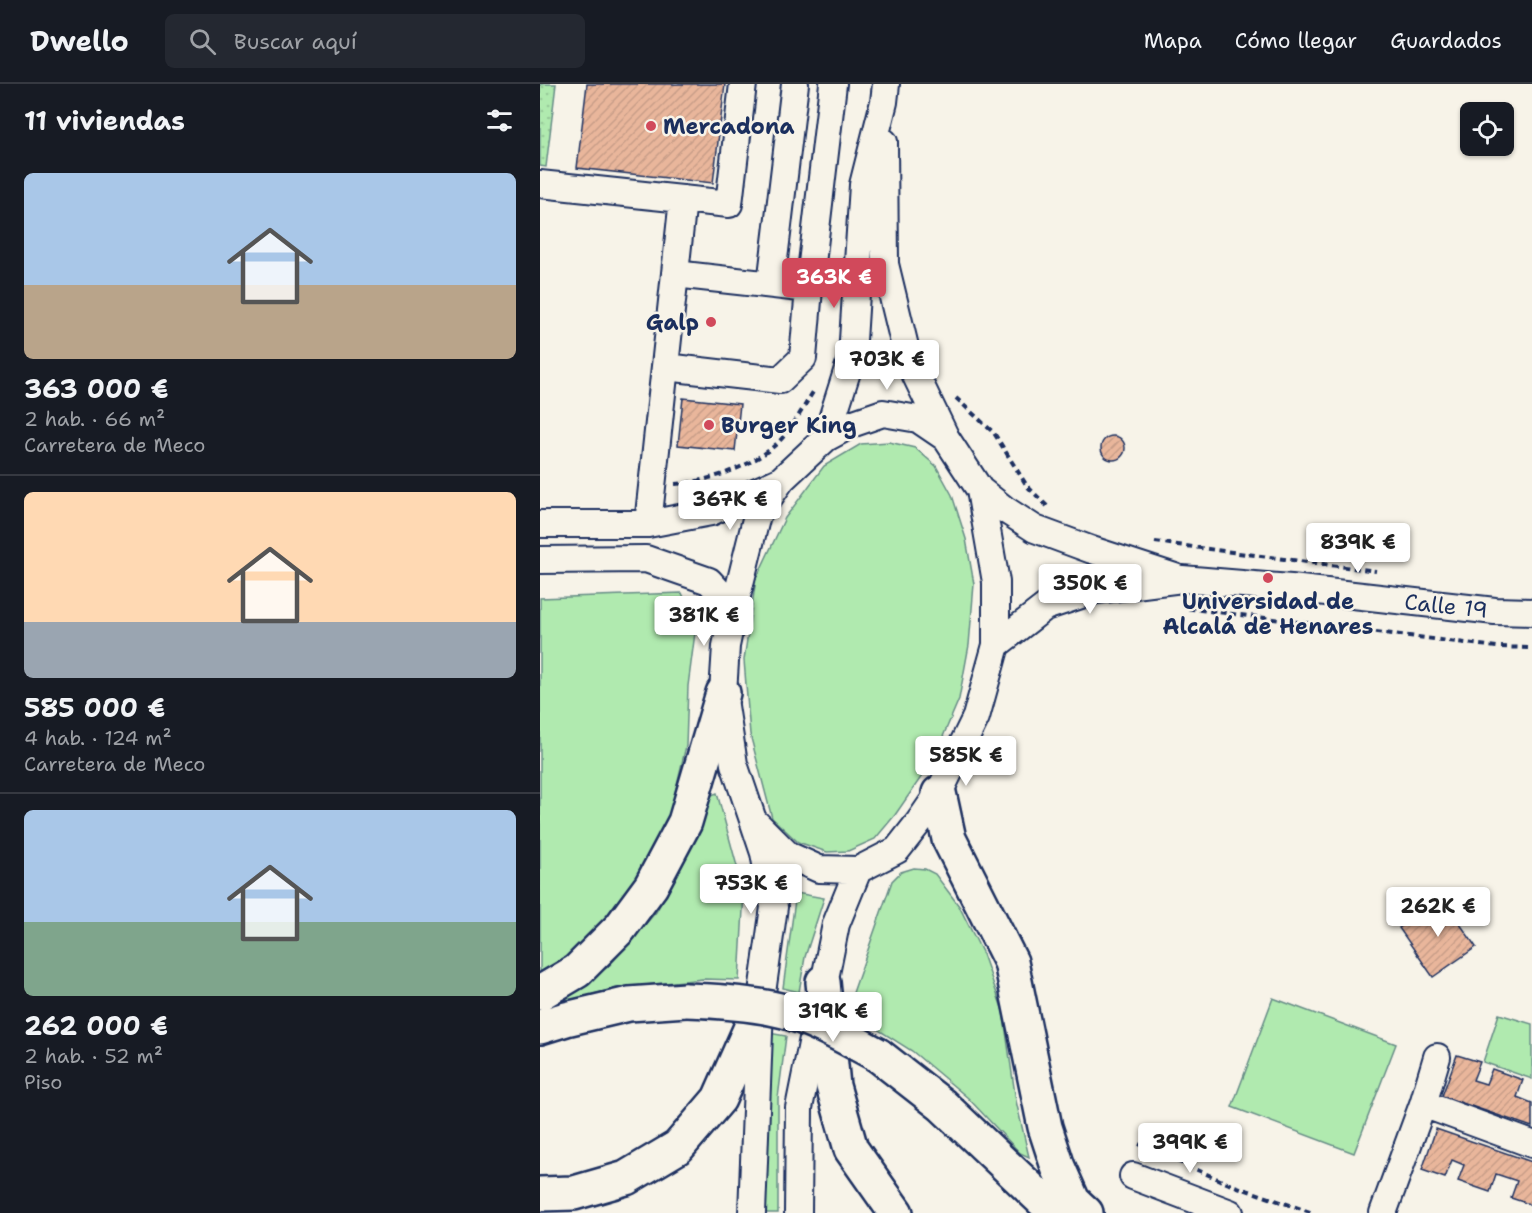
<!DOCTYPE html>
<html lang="es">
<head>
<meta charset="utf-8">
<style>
	body { margin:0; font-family:"Shantell Sans",sans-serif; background:#242831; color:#f1f3f6; height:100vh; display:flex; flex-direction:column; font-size:22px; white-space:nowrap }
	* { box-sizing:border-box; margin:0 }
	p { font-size:20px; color:#9ea1a6 }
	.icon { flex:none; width:33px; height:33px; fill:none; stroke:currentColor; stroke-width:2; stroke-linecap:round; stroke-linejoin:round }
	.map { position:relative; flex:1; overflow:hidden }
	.drawer { display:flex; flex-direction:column; background:#171b24; width:540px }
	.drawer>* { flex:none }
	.tools { position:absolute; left:920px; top:18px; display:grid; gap:12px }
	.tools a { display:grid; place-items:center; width:54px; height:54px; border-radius:9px; background:#171b24; box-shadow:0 2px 4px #0004; font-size:30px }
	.price { position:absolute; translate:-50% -51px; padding:0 14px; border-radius:6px; background:#fff; color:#222; font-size:20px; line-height:39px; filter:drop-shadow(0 2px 3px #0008) }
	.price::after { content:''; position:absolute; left:50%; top:36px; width:18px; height:14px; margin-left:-9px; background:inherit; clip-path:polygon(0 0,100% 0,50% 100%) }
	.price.on { background:#d1495b; color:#fff }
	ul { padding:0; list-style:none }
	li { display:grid; align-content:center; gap:12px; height:318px; padding:0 24px }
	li+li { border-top:2px solid #363941 }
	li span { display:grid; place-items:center; height:186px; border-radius:9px; color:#555 }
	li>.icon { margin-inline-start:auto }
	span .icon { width:108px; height:108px; fill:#fffc; stroke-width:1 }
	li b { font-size:26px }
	h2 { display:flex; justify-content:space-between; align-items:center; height:72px; padding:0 24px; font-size:26px }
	header { display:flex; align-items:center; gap:36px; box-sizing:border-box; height:84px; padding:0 30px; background:#171b24; border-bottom:2px solid #363941 }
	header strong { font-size:28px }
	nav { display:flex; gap:33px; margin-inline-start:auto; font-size:21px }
	.search { width:420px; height:54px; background:#242831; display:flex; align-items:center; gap:15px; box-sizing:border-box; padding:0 21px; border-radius:9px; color:#9ea1a6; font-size:22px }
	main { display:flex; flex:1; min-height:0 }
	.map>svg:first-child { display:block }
</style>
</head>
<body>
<header>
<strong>Dwello</strong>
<div class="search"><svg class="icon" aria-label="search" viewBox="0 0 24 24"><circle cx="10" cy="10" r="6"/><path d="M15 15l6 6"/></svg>Buscar aquí</div>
<nav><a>Mapa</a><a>Cómo llegar</a><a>Guardados</a></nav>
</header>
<main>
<section class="drawer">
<h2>11 viviendas<svg class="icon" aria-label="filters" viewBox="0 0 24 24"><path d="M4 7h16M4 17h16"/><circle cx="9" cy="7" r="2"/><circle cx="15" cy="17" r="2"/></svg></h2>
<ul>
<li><span style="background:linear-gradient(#a9c7e8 60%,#b9a48a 0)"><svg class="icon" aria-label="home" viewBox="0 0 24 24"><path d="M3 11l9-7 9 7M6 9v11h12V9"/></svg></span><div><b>363 000 €</b><p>2 hab. · 66 m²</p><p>Carretera de Meco</p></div></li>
<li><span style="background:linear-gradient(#ffd9b3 70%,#9aa5b1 0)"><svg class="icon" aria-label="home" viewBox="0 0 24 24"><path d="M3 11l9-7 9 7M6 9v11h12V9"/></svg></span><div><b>585 000 €</b><p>4 hab. · 124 m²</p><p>Carretera de Meco</p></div></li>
<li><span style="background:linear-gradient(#a9c7e8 60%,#7fa58c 0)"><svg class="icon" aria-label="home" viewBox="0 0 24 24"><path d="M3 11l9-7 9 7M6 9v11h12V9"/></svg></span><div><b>262 000 €</b><p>2 hab. · 52 m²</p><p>Piso</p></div></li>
</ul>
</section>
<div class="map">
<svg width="992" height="1129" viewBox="0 0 992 1129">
	<defs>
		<pattern id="park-dots" width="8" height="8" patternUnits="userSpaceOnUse" patternTransform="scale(1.5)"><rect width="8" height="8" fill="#b0eaaf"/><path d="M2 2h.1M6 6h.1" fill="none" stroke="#97c999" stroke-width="1.8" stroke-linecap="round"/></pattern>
		<pattern id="building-hatch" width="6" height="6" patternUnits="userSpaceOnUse" patternTransform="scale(1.5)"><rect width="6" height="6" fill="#e9b69b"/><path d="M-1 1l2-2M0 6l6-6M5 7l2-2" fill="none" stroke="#c79d88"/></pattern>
	</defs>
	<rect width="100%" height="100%" fill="#f7f3e8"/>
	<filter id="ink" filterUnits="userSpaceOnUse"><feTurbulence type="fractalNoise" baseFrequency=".0167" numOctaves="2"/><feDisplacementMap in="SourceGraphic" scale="12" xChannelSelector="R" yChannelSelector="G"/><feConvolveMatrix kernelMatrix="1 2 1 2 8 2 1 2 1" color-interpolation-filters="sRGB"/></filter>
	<g filter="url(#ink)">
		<!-- grass -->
		<path fill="#b0eaaf" stroke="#668c86" stroke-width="1.5" d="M349,358L375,364L396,382L412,411L426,455L434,500L429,561L419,615L393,676L355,731L335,755L308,767L287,768L258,758L232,734L210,650L204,576L216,495L245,434L284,382L321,360Z
			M142,509L156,541L148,602L146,662L130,730L93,803L49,857L0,896V514Z
			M177,709L204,808L199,896L163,895L77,904L19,919L23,910L68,883L116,828L154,758L169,712Z
			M374,784L385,785L395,790L419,822L443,870L463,927L476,1017L489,1073L480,1069L428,1014L372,967L307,926L352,797L361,788Z
			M256,809L284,814L265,873L259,908L243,904Z
			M733,914L856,960L814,1069L692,1023Z
			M959,930L992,940V995L943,978Z
			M229,949L246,952L238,1014V1129H224Z"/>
		<!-- park -->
		<path fill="url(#park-dots)" stroke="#668c86" stroke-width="1.5" d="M0,0H16L6,83L0,82Z"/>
		<!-- building -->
		<path fill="url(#building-hatch)" stroke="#1b2f5e" stroke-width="1.5" d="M47,0H185L173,99L37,84Z
			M143,314L200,320L195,367L138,361Z
			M561 364a12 12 0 1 1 24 0a12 12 0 1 1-24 0Z
			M902,814L936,863L893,893L859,844Z
			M917,971L940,978L933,996L946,1000L952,985L983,996L977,1013L992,1019V1043L902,1012Z
			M896,1045L992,1078V1121L971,1114L977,1097L956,1090L950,1108L918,1097L924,1081L912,1076L905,1094L882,1086Z"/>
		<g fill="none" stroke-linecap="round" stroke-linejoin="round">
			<defs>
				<path id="minor" d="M344,58L345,180L368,275L405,352
					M0,100L189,120L203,0
					M135,190L269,205
					M231,200L255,0
					M126,283L240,296L263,274L269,205L293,0
					M286,354L312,272L323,101L344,18L346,0
					M440,406L464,425L495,445L552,466L635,493
					M0,440H108L171,428L239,397
					M108,440L143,115
					M0,476L106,475L169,497L194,524
					M456,561L505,523L556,506L642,495L751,504L955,527L992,528
					M883,1020L992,1060
					M593,1092L690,1129
					M212,1129L220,923L234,823L224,769L213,736L194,680L183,609L186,562L194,524L217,431L242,395L286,354L314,339L343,329L378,335L406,354L440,406L456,498V561L436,633L399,709L379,738L357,766L318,786L279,785L248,771L213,736
					M258,1129L259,1024L296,840L318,786
					M843,1129L883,1020L897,973"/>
				<path id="highway" d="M399,709L409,755L471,878L505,1043L518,1083L533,1117L546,1129
					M283,898L293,1002L311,1065L356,1129
					M0,909L37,887L80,844L111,802L145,738L183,609
					M0,943L26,935L89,920L146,916
					M338,971L402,1021L516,1129
					M0,1110L34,1109L86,1094L138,1063L179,1015L220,923"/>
			</defs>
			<!-- minor casing -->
			<use href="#minor" stroke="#1b2f5e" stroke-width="30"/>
			<!-- highway casing -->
			<use href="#highway" stroke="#1b2f5e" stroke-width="38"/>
			<!-- path -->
			<path stroke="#1b2f5e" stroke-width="4" stroke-dasharray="6 4.5" stroke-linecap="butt" d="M416,314L454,349L487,402L507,422
				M135,400C170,398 221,380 244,352C256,338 265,320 275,305
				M615,458L836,487
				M644,517L645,524L957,563L992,564
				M599,1060L689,1100L773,1129"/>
			<!-- minor -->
			<use href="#minor" stroke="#f7f3e8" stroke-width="26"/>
			<!-- highway -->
			<use href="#highway" stroke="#f7f3e8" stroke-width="33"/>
			<defs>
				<path id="highway-bridge" d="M146,916C179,917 212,919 244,927C274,935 310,956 338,971"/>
			</defs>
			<!-- highway-bridge casing -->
			<use href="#highway-bridge" stroke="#1b2f5e" stroke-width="38" stroke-linecap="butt"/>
			<!-- highway-bridge -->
			<use href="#highway-bridge" stroke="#f7f3e8" stroke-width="33"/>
		</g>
	</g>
	<!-- markers -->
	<g fill="#d1495b" stroke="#f7f3e8" stroke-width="2">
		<circle cx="111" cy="42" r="6"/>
		<circle cx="171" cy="238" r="6"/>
		<circle cx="169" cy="341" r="6"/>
		<circle cx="728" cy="494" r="6"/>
	</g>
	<g text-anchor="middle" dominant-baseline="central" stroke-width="5" stroke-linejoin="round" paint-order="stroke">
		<!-- poi labels -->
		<g font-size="22" font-weight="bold" fill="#1b2f5e" stroke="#f7f3e8" text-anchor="start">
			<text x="123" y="42">Mercadona</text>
			<text x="159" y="238" text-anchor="end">Galp</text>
			<text x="181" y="341">Burger King</text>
			<text x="728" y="517" text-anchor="middle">Universidad de<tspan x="728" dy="25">Alcalá de Henares</tspan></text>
		</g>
		<!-- street labels -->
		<g font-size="22" fill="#1b2f5e" stroke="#f7f3e8">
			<text transform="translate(906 522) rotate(6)">Calle 19</text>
		</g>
	</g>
</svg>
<div class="tools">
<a><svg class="icon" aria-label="locate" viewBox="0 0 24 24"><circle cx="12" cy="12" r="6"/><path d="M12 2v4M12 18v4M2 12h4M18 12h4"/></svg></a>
</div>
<b class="price on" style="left:294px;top:225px">363K €</b>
<b class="price" style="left:347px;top:307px">703K €</b>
<b class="price" style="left:190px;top:447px">367K €</b>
<b class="price" style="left:818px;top:490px">839K €</b>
<b class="price" style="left:550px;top:531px">350K €</b>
<b class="price" style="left:164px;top:563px">381K €</b>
<b class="price" style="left:426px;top:703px">585K €</b>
<b class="price" style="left:211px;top:831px">753K €</b>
<b class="price" style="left:898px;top:854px">262K €</b>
<b class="price" style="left:293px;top:959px">319K €</b>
<b class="price" style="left:650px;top:1090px">399K €</b>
</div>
</main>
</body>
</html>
